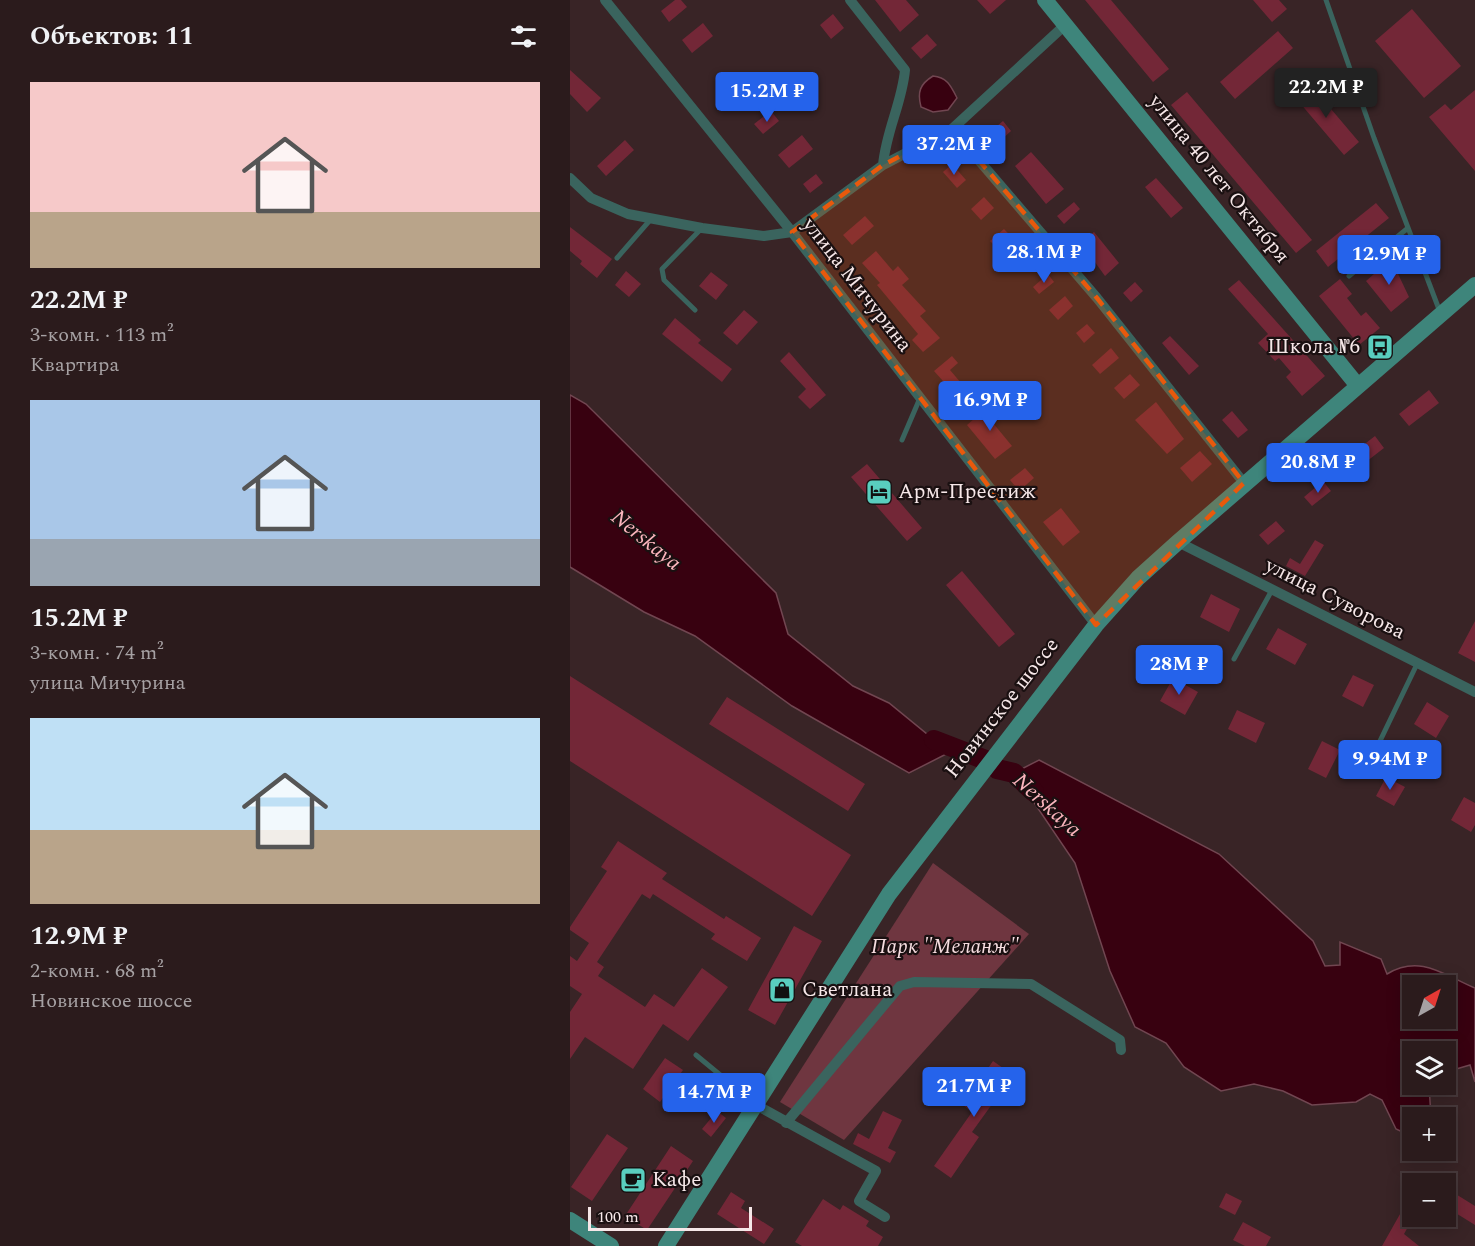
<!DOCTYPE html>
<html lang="ru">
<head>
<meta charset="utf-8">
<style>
	body { margin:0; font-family:Spectral,serif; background:#332425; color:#f1f3f6; height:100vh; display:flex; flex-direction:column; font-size:22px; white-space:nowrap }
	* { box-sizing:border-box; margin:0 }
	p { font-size:20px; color:#a6a1a3 }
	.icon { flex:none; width:33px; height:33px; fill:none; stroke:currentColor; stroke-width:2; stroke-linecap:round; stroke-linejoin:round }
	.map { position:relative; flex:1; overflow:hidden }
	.panel { display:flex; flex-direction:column; background:#2b1b1c; width:570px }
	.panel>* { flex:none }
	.needle { width:39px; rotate:39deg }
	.tools { position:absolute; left:832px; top:975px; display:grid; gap:12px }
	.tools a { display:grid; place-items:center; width:54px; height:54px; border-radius:0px; background:#2b1b1c; box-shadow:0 3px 15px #0003,0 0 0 2px #47393b; font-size:30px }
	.scale { position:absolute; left:18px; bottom:15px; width:164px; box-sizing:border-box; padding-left:6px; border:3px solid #f6e7e8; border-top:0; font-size:16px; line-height:21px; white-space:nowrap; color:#f6e7e8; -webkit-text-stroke:4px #1a1011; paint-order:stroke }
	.price { position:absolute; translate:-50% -51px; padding:0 14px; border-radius:6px; background:#2563eb; color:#fff; font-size:20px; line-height:39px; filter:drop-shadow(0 2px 3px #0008) }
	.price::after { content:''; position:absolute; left:50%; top:36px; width:18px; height:14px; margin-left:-9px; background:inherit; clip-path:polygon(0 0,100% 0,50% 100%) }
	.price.current { background:#222; color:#fff }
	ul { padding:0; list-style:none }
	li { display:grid; align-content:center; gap:12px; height:318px; padding:0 30px }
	li span { display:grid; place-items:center; height:186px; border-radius:0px; color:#555 }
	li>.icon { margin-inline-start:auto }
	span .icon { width:108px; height:108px; fill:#fffc; stroke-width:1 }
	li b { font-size:26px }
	h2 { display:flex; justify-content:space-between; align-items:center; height:72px; padding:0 30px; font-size:26px }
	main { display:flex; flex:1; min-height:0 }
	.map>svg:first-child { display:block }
</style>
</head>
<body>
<main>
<section class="panel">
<h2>Объектов: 11<svg class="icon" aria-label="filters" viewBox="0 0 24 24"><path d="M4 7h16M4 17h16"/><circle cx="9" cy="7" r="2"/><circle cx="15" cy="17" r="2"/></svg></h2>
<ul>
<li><span style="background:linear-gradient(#f6c9c9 70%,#b9a48a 0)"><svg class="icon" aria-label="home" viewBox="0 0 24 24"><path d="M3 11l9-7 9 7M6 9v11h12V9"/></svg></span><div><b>22.2M ₽</b><p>3-комн. · 113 m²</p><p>Квартира</p></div></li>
<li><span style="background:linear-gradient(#a9c7e8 75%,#9aa5b1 0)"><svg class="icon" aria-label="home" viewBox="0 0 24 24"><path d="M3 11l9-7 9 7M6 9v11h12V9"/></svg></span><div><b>15.2M ₽</b><p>3-комн. · 74 m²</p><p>улица Мичурина</p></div></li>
<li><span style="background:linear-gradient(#bfe0f5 60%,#b9a48a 0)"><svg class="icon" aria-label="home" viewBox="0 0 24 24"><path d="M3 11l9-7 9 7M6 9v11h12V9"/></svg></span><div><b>12.9M ₽</b><p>2-комн. · 68 m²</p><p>Новинское шоссе</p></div></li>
</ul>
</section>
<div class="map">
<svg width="905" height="1246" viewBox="0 0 905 1246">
	<rect width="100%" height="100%" fill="#392426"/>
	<!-- green -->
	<path fill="#6f3640" d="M363,863L459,934L274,1140L210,1102Z"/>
	<!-- water -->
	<path fill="#380110" stroke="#714651" stroke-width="1.5" fill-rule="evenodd" d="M363,76C377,77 381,86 387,98L378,110L363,112L351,107C347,92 350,84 363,76Z
		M0,395L16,404L206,593L218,634L283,686L319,703L362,738L388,748L339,773L222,706L125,636L74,612L0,567Z
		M469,760L649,854L743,941L755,966L770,965V942L811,959L817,974C850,954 874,975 905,988V1082L900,1065L876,1072V1052H843V1084L859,1085L861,1117L843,1118V1137L826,1129L812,1100L800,1094L786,1102L742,1105L713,1091L684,1084L651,1091L614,1067L596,1043L565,1027L540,971L505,863L444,773ZM843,986H876V1018H843Z"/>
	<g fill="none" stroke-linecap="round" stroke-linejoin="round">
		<!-- river -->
		<path stroke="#380110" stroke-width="20" d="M364,740L421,762L427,769L444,773L464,792"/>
	</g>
	<!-- building -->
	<path fill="#732737" d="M105,0H111L117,7L99,22L91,11Z
		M305,0H336L349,15L330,32Z
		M407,0H436L420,14Z
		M515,0H541L599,69L583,82Z
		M683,0H709L717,9L702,22Z
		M842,9L891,66L854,98L805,41Z
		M263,14L274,28L261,39L250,25Z
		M133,23L143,36L122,53L112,40Z
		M708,31L723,48L665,99L650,82Z
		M357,34L367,45L351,59L341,48Z
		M0,70L31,98L17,112L0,94Z
		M739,83L789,142L774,155L724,96Z
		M178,85L188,97L171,111L161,99Z
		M905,90V171L859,117L875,104L881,110Z
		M617,92L742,240L726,253L601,105Z
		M201,111L209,121L193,134L184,124Z
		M433,121L441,131L429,142L420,132Z
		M232,135L243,149L219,168L208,155Z
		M55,140L64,150L36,176L27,166Z
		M461,152L494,189L476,204L445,166Z
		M382,164L396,180L387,188L373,172Z
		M246,174L253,183L240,193L233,184Z
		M586,178L613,208L601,218L575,187Z
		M414,197L424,208L411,220L401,209Z
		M504,202L510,209L494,224L487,216Z
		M806,203L819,218L758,267L746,251Z
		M295,216L304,226L282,245L273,235Z
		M0,227L42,259L27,278L10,264L12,261L0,251Z
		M434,229L459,255L446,266L429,246L427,248L420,241Z
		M524,232L549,263L535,276L511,243Z
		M306,251L323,271L328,266L339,279L332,285L356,311L350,316L370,338L353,352L342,340L348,334L307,285L310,283L292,263Z
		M821,259L839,297L821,312L796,281Z
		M56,271L71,284L59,297L45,285Z
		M141,272L158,285L146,300L129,286Z
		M478,274L484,282L469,294L463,287Z
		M770,279L782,294L777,298L791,316L796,312L810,328L789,345L749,296Z
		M669,280L755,376L732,396L716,377L721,372L709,358L705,361L688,343L698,334L658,289Z
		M565,282L573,291L561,302L553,293Z
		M495,296L503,306L488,320L479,310Z
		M174,310L188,322L167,345L153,333Z
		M105,318L131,340L128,343L162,369L152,382L92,334Z
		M517,324L525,333L514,343L506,333Z
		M600,336L629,366L619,375L592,343Z
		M541,348L549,358L530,374L522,365Z
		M219,352L256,395L240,409L228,397L236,389L210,361Z
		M382,356L388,363L380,370L403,397L388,410L375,395L381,390L364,371Z
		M560,374L570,385L554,399L544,388Z
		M859,390L869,403L839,426L829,414Z
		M586,402L614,439L597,454L565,420Z
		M421,404L432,415L423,423L442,446L425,459L397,425Z
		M662,411L678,430L668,438L652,420Z
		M805,436L814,448L792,465L783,453Z
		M630,451L642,464L622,482L610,468Z
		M297,464L352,528L337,541L281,477Z
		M455,468L464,478L449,491L440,480Z
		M753,481L761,491L742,506L734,497Z
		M491,508L510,532L493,546L473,522Z
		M706,521L715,531L698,545L689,535Z
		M745,540L754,545L735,576L716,566L720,558L730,564Z
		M392,571L445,634L429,647L376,585Z
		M641,594L670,609L659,632L630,617Z
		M905,621V662L888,653Z
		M708,628L737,644L725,665L696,649Z
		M783,675L804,685L793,707L772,696Z
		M0,676L281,855L242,916L0,761Z
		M603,678L628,692L615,715L590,701Z
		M157,697L295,784L278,811L139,724Z
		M857,702L879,716L866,738L844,724Z
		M667,710L695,723L686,743L658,729Z
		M752,741L770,750L756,778L738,769Z
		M816,777L835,787L824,806L806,796Z
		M894,797L905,803V825L901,832L881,820Z
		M48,841L97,873L92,879L154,919L156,916L191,938L177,961L141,939L145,934L83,894L80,899L72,894L27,962L34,967L28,976L75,1007L84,994L104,1007L132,968L158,987L118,1041L93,1024L63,1069L15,1037L0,1059V1012L12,994L0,986V956L7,961L19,943L0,930V927L37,871L31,867Z
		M224,926L252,941L205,1025L178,1010Z
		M95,1058L113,1070L90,1102L73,1089Z
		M423,1061L443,1075L402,1132L409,1137L381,1178L364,1166L402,1112L393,1105Z
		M147,1111L156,1118L141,1137L132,1129Z
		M313,1111L332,1120L318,1148L326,1152L320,1163L283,1144L288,1133L299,1139Z
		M37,1134L58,1148L22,1201L1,1187Z
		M101,1146L123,1161L77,1230L55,1216Z
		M876,1188L905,1206V1225L876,1207Z
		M843,1191V1218L834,1234L849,1246H812Z
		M161,1192L175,1201L171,1208L204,1229L194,1244L147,1214Z
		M656,1193L672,1201L665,1215L649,1207Z
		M253,1199L270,1210L273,1205L299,1221L296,1226L313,1237L308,1246H232L225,1242Z
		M673,1222L701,1237L696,1246H675L663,1240Z"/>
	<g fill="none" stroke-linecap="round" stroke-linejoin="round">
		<!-- lane -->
		<path stroke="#3a645e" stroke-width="5" d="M756,0L804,138L870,312
			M47,258L81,219
			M779,276L838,228
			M125,310L94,280L92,269L131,229
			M332,440L350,398
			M664,659L702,590
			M797,768L848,662
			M126,1055L183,1102"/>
		<!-- street -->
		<path stroke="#3a645e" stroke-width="10" d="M35,0L222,232L526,625
			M280,0L335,70C332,103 316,131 313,165
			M382,129L527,298L674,483
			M0,178L21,198L58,214L132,228L194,236L222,232L313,165L382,129L495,25
			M608,542L905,692
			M186,1105L306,1171L289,1201L315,1217
			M216,1123L330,986L344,982L461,984L550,1040L551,1050"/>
		<!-- secondary -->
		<path stroke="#3e857b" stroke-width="16" d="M475,0L788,386
			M0,1220L41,1246
			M96,1246L319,894L526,625L568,578L608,542L905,285"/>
	</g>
	<!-- marked area -->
	<path fill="#e8590c" fill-opacity="0.2" stroke="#e8590c" stroke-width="4.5" stroke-dasharray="12 8" stroke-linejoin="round" d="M382,129L527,298L674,483L526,625L222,232L313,165Z"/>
	<!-- icons -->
	<defs>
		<symbol id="bus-square" viewBox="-11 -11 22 22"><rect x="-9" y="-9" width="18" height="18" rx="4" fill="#59cebf" stroke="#1a1011"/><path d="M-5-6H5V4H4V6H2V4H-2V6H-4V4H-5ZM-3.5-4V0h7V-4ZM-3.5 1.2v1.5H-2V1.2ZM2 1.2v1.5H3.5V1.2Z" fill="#111"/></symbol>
		<symbol id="hotel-square" viewBox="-11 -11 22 22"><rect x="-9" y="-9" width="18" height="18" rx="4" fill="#59cebf" stroke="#1a1011"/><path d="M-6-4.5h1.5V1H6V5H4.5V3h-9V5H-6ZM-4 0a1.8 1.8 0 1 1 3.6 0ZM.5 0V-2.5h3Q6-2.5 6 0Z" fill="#111"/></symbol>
		<symbol id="shop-square" viewBox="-11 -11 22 22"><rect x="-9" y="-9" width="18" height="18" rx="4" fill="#59cebf" stroke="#1a1011"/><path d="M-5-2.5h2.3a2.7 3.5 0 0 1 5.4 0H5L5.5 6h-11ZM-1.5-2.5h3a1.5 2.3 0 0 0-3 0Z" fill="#111"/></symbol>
		<symbol id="cafe-square" viewBox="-11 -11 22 22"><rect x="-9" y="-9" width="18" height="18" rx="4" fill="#59cebf" stroke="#1a1011"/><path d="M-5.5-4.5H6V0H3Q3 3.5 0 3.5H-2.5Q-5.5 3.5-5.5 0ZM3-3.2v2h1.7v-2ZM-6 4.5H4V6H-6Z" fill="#111"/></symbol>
	</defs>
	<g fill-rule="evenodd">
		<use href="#bus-square" x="795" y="332" width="30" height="30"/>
		<use href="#hotel-square" x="294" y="477" width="30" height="30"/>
		<use href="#shop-square" x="197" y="975" width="30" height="30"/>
		<use href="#cafe-square" x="48" y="1165" width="30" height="30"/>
	</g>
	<g text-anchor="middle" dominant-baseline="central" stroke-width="4.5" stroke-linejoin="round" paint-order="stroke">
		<!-- street labels -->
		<g font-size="21" fill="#f6e7e8" stroke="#1a1011">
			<text transform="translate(649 179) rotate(51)">улица 40 лет Октября</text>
			<text transform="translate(287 285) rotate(52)">улица Мичурина</text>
			<text transform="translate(765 599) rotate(27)">улица Суворова</text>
			<text transform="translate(432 708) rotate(-52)">Новинское шоссе</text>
		</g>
		<!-- poi labels -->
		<g font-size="21" fill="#f6e7e8" stroke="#1a1011" text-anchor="start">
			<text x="790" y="347" text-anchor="end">Школа №6</text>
			<text x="328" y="492">Арм-Престиж</text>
			<text x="232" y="990">Светлана</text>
			<text x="82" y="1180">Кафе</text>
		</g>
		<!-- park labels -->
		<g font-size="21" font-style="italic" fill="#f6dde0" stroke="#1a1011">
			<text x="375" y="947">Парк "Меланж"</text>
		</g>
		<!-- water labels -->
		<g font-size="22" font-style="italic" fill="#fbb5bd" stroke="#1a1011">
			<text transform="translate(76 540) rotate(39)">Nerskaya</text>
			<text transform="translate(477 805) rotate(42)">Nerskaya</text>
		</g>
	</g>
</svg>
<div class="tools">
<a><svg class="needle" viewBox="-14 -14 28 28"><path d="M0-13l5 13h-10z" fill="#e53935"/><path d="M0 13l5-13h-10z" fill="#a6a1a3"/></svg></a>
<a><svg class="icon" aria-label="layers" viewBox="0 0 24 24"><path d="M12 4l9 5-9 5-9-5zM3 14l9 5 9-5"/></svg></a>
<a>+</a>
<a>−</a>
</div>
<div class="scale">100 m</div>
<b class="price current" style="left:756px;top:119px">22.2M ₽</b>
<b class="price" style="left:197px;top:123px">15.2M ₽</b>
<b class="price" style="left:384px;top:176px">37.2M ₽</b>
<b class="price" style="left:474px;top:284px">28.1M ₽</b>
<b class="price" style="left:819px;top:286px">12.9M ₽</b>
<b class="price" style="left:420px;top:432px">16.9M ₽</b>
<b class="price" style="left:748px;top:494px">20.8M ₽</b>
<b class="price" style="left:609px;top:696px">28M ₽</b>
<b class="price" style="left:820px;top:791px">9.94M ₽</b>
<b class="price" style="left:404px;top:1118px">21.7M ₽</b>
<b class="price" style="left:144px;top:1124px">14.7M ₽</b>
</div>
</main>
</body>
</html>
